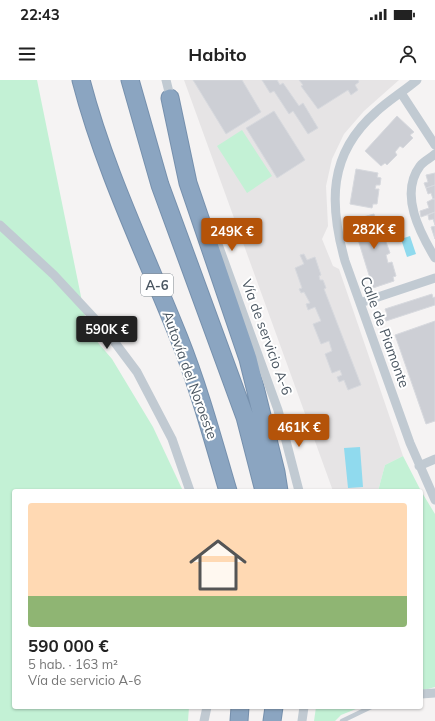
<!DOCTYPE html>
<html lang="es">
<head>
<meta charset="utf-8">
<style>
	body { margin:0; font-family:Mulish,sans-serif; background:#f2f2f2; color:#222; height:100vh; display:flex; flex-direction:column; font-size:15px; white-space:nowrap }
	* { box-sizing:border-box; margin:0 }
	p { font-size:13px; color:#767676 }
	.icon { flex:none; width:22px; height:22px; fill:none; stroke:currentColor; stroke-width:2; stroke-linecap:round; stroke-linejoin:round }
	.map { position:relative; flex:1; overflow:hidden }
	.sheet { position:absolute; left:12px; top:409px; width:411px; height:220px; display:flex; flex-direction:column; background:#fff; border-radius:4px; box-shadow:0 1px 3px #0004 }
	.sheet>* { flex:none }
	.price { position:absolute; translate:-50% -34px; padding:0 9px; border-radius:4px; background:#b45309; color:#fff; font-size:13px; line-height:26px; filter:drop-shadow(0 1px 2px #0008) }
	.price::after { content:''; position:absolute; left:50%; top:24px; width:12px; height:9px; margin-left:-6px; background:inherit; clip-path:polygon(0 0,100% 0,50% 100%) }
	.price.current { background:#222; color:#fff }
	ul { padding:0; list-style:none }
	li { display:grid; align-content:center; gap:8px; height:212px; padding:0 16px }
	li+li { border-top:1px solid #e0e0e0 }
	li span { display:grid; place-items:center; height:124px; border-radius:4px; color:#555 }
	li>.icon { margin-inline-start:auto }
	span .icon { width:72px; height:72px; fill:#fffc; stroke-width:1 }
	li b { font-size:17px }
	.status { display:flex; justify-content:space-between; align-items:center; height:28px; padding:0 20px; background:#fff; direction:ltr }
	.status svg { height:11px; fill:currentColor }
	header { display:flex; justify-content:space-between; align-items:center; height:52px; padding:0 16px; background:#fff; font-size:18px; font-weight:700 }
	.map>svg:first-child { display:block }
</style>
</head>
<body>
<div class="status"><b>22:43</b><svg viewBox="0 0 49 12"><path d="M0 12V9h3v3zM5 12V6h3v6zM10 12V3h3v9zM15 12V0h3v12zM26 1h20v11H26zM47 4h2v5h-2z"/></svg></div>
<header><svg class="icon" aria-label="menu" viewBox="0 0 24 24"><path d="M4 6h16M4 12h16M4 18h16"/></svg>Habito<svg class="icon" aria-label="person" viewBox="0 0 24 24"><circle cx="12" cy="8" r="4"/><path d="M4 21q1-7 8-7t8 7"/></svg></header>
<div class="map">
<svg width="435" height="641" viewBox="0 0 435 641">
	<rect width="100%" height="100%" fill="#f5f3f3"/>
	<!-- education -->
	<path fill="#e6e4e5" d="M184,0H399L364,31L344,54L332,79L326,106L328,146L322,159L333,186L339,189L403,376L385,385L378,411H333Z"/>
	<!-- green -->
	<path fill="#c3f1d5" d="M0,0H37L88,251L112,279L153,347L183,411H14V627H189L188,641H0Z
		M242,50L272,96L247,113L217,66Z
		M403,376L421,411H378L385,385Z
		M421,411L435,434V607L421,611Z
		M316,627H361L341,635L335,641H314Z"/>
	<!-- water -->
	<path fill="#90daee" d="M410,156L416,174L407,177L401,159Z
		M360,367L363,407L348,408L344,368Z"/>
	<!-- building -->
	<path fill="#cdcfd5" stroke="#d7d9de" d="M193,0H242L261,32L226,54Z
		M262,0H277L280,5L283,3L299,26L303,23L318,48L308,54L293,31L289,34L274,11L270,13Z
		M299,0H358L359,2L355,5L358,10L351,15L348,10L318,29L301,6L303,5Z
		M274,31L305,80L277,98L246,48Z
		M397,36L414,52L410,55L413,58L403,68L400,66L395,72L397,75L387,85L385,83L381,86L365,71Z
		M356,89L378,93L377,97L381,98L380,105H376L375,109H379L377,124H373L372,128L350,124Z
		M435,93V105L426,108L424,103L428,102L426,95Z
		M435,105V119H433L431,113L428,114L426,108Z
		M433,119H435V132L421,137L420,131L429,128L427,122Z
		M435,132V145L433,139L429,140L428,135Z
		M374,134L375,138L378,137L383,151L379,152L382,161L385,159L390,173L386,175L388,183L392,182L396,196L393,197L394,201L373,208L352,140Z
		M435,146V159L431,147Z
		M304,174L307,180L315,177L321,195L319,196L320,200H323L326,208L324,209L361,305L348,310L344,300L339,302L337,297L342,295L340,290L332,293L325,274L332,271L329,261L321,264L313,244L321,241L315,227L308,230L306,224L310,223L304,212L301,213L299,209L302,208L295,188L304,184L300,175Z
		M432,214L433,218L435,217V225L386,241L384,235L387,234L385,229Z
		M435,241V341L426,344L395,255Z"/>
	<g fill="none" stroke-linecap="round" stroke-linejoin="round">
		<defs>
			<path id="highway" d="M81,0C104,89 145,173 179,258C199,308 213,360 228,411
				M130,0L160,105L245,337L264,411
				M170,18L188,103L248,279L276,392L279,411
				M239,641L240,627
				M272,641L274,627"/>
		</defs>
		<!-- highway casing -->
		<use href="#highway" stroke="#7690ad" stroke-width="19"/>
		<!-- lane -->
		<path stroke="#c1cad2" stroke-width="4.5" d="M342,641L371,627"/>
		<!-- street -->
		<path stroke="#c1cad2" stroke-width="9" d="M166,0L171,20
			M417,0C404,11 389,20 376,32C328,74 329,124 345,181L410,363L435,420
			M401,13L435,65
			M435,74C431,78 424,81 420,86C399,114 420,153 435,178
			M0,145L54,195L107,252L137,292L172,359L190,411
			M211,145L278,330L299,411
			M360,223L435,198
			M419,386L435,379
			M421,614L435,613
			M204,641L207,627
			M302,641L304,627"/>
		<!-- highway -->
		<use href="#highway" stroke="#8ba5c1" stroke-width="17"/>
	</g>
	<g text-anchor="middle" dominant-baseline="central" stroke-width="4" stroke-linejoin="round" paint-order="stroke">
		<!-- shield labels -->
		<rect fill="#fff" stroke="#808990" stroke-width="1" x="141" y="194" width="32" height="22" rx="3"/>
		<g font-size="13" font-weight="bold" fill="#4a5661">
			<text x="157" y="205">A-6</text>
		</g>
		<!-- street labels -->
		<g font-size="14" fill="#4a5661" stroke="#fff">
			<text transform="translate(385 252) rotate(70)">Calle de Piamonte</text>
			<text transform="translate(267 257) rotate(70)">Vía de servicio A-6</text>
			<text transform="translate(190 295) rotate(70)">Autovía del Noroeste</text>
		</g>
	</g>
</svg>
<b class="price" style="left:374px;top:170px">282K €</b>
<b class="price" style="left:232px;top:172px">249K €</b>
<b class="price current" style="left:107px;top:270px">590K €</b>
<b class="price" style="left:299px;top:368px">461K €</b>
<section class="sheet">
<ul>
<li><span style="background:linear-gradient(#ffd9b3 75%,#8fb573 0)"><svg class="icon" aria-label="home" viewBox="0 0 24 24"><path d="M3 11l9-7 9 7M6 9v11h12V9"/></svg></span><div><b>590 000 €</b><p>5 hab. · 163 m²</p><p>Vía de servicio A-6</p></div></li>
</ul>
</section>
</div>
</body>
</html>
